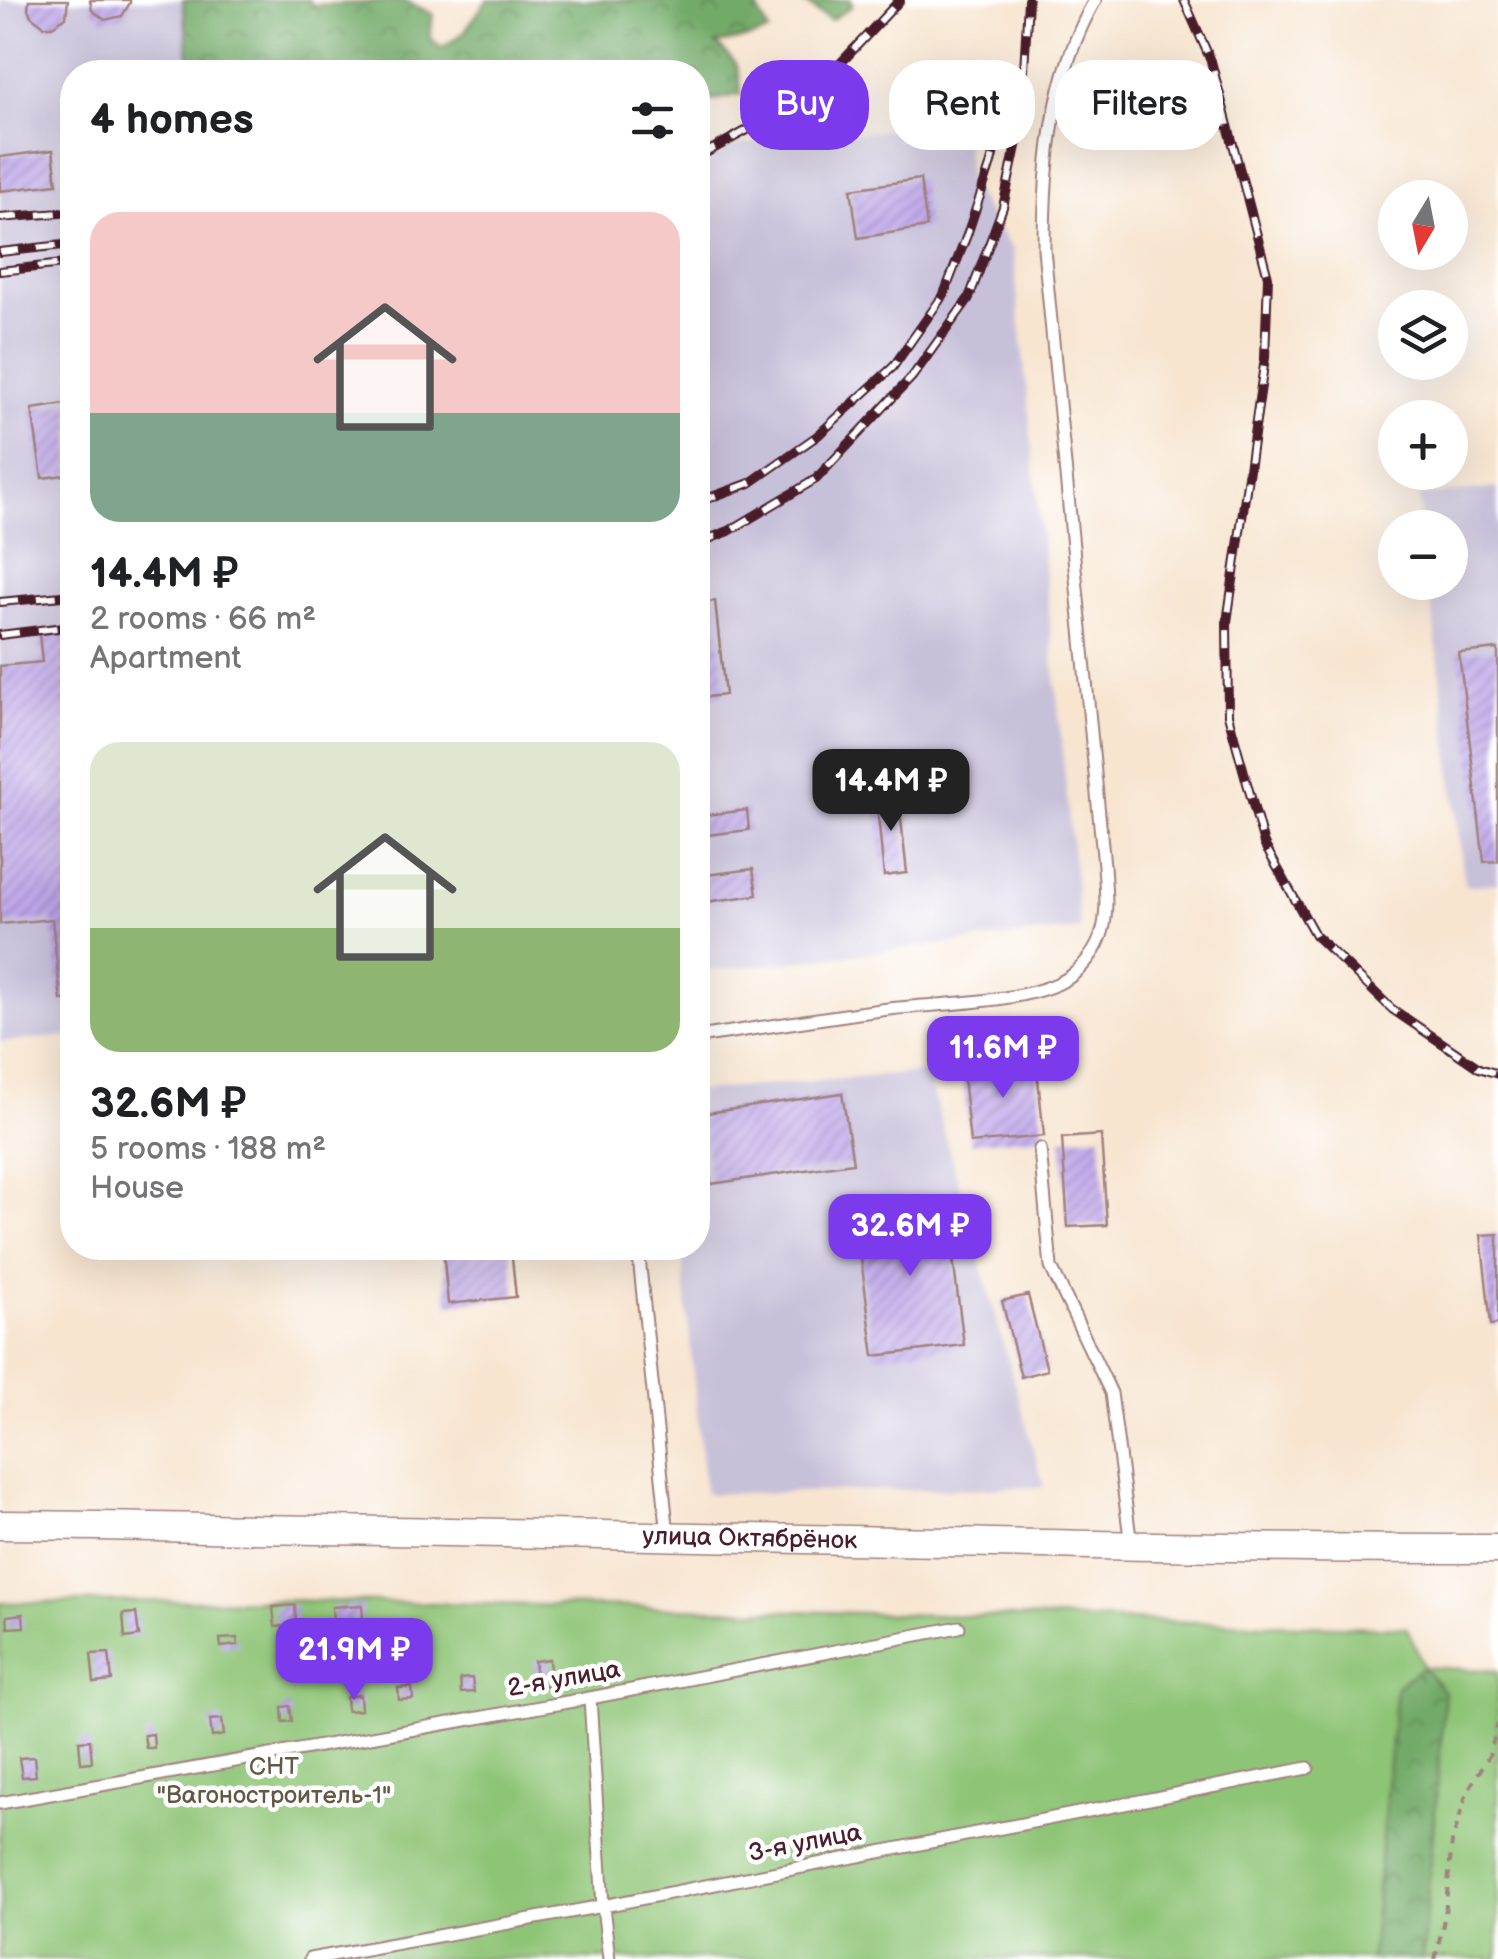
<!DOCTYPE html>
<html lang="en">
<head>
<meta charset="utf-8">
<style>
	body { margin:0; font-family:"Balsamiq Sans",sans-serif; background:#f2f2f2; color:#202124; height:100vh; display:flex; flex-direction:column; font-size:38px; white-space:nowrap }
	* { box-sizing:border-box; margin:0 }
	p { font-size:32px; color:#757577 }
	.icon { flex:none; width:55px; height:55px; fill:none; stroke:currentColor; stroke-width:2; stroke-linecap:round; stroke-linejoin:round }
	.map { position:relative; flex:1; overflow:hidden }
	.side { position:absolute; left:60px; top:60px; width:650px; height:1200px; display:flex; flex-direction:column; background:#fff; border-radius:40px; box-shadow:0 10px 40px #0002 }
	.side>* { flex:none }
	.guide { position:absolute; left:740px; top:60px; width:608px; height:90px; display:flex; gap:20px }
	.needle { width:65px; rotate:190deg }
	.buttons { position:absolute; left:1378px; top:180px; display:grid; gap:20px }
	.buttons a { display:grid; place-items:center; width:90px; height:90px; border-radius:50%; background:#fff; box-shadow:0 10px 40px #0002; font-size:50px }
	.price { position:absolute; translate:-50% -85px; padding:0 22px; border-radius:20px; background:#7c3aed; color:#fff; font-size:32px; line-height:65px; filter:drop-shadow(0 2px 5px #0008) }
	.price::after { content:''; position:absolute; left:50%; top:60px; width:30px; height:22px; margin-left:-15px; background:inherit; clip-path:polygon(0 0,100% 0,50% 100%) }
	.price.selected { background:#222; color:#fff }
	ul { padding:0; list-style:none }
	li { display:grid; align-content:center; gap:20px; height:530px; padding:0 30px }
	li span { display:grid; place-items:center; height:310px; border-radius:30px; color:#555 }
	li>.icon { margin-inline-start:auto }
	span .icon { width:180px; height:180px; fill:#fffc; stroke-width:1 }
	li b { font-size:42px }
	h2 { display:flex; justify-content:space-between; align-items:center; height:120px; padding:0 30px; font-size:42px }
	.tag { padding:0 35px; border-radius:40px; background:#fff; box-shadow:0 10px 40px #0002; font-size:35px; line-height:90px }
	.tag.selected { background:#7c3aed; color:#fff }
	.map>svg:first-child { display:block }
</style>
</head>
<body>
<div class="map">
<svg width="1498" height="1959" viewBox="0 0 1498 1959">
	<defs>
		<pattern id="forest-crowns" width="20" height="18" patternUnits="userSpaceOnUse" patternTransform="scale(2.5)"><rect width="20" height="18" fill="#72aa67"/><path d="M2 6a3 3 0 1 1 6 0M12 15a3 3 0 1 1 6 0" fill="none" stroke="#608a55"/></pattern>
		<pattern id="building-hatch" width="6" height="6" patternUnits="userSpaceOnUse" patternTransform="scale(2.5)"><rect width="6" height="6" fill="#bea5ea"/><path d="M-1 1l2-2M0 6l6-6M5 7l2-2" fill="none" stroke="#9c86be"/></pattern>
	</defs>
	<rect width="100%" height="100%" fill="#fff"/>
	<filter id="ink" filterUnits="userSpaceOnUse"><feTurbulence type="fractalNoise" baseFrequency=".01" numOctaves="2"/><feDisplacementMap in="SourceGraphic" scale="20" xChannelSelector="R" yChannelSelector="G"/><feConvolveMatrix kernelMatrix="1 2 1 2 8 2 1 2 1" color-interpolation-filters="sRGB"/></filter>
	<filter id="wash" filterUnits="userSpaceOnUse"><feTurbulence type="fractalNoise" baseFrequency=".0048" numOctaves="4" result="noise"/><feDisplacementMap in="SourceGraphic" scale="40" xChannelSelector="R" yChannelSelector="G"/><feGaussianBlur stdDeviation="2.25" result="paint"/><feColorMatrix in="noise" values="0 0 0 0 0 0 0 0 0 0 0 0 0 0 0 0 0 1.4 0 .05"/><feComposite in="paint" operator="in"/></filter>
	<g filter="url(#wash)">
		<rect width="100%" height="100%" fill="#f7e5d0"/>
		<!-- industrial -->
		<path fill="#c7c0d9" d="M0,0H183L191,72H72V1036L0,1042Z
			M964,122L969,184L1013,251L1080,929L698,972V149Z
			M1498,488V883L1465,886L1429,583L1450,582V528L1422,527L1419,496Z
			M927,1072L1044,1487L705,1494L681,1248H698V1091Z"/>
		<!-- green -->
		<path fill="#8ec476" stroke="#6c7250" stroke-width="2.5" d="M267,1600L639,1607L1407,1628L1424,1667L1498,1671V1959H0V1603Z"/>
		<!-- forest -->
		<path fill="url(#forest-crowns)" stroke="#5e6449" stroke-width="2.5" d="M183,0H309L312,5L406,1L433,14L430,38L442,48L464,32L487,0H750L754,2L769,32L750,38L716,44C738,65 739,62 741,94L711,101L698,111V72H191Z
			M799,0H851L852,6L831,20Z
			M1423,1667L1445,1693L1422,1959H1371L1396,1687Z"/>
		<g id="blocks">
			<!-- building -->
			<path fill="url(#building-hatch)" d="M29,0H68L66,17L52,26H44L31,16L28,9Z
				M90,0H130V3L122,16L105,20L92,10Z
				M53,150L57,184L0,191V157Z
				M920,179L927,227L858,238L851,189Z
				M72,403V474L42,478L32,409Z
				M715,601L725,695L698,698V603Z
				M72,631V999L61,1000L52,919L0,924V666L42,662L39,634Z
				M1498,649V861L1484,862L1459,653Z
				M898,792L907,873L884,876L876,795Z
				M747,810L749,830L698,836V816Z
				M753,869L757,895L698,903V876Z
				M1036,1060L1044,1136L970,1143L962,1067Z
				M842,1093L853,1163L711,1184L700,1114Z
				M1101,1135L1107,1225L1068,1227L1062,1138Z
				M946,1203L964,1345L874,1356L855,1214Z
				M1498,1234V1324L1491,1325L1481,1235Z
				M455,1248H511L516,1297L448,1304L443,1249Z
				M1028,1295L1047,1370L1021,1377L1002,1301Z
				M295,1605L296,1625L275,1627L273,1607Z
				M362,1605L363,1619L333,1622L332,1607Z
				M136,1613L139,1636L125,1638L123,1614Z
				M23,1614L24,1627L8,1628L7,1616Z
				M237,1638L238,1645L221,1647L220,1639Z
				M109,1653L112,1681L94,1683L91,1654Z
				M549,1659L551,1685L537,1686L534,1661Z
				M472,1678L474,1692L461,1693L460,1679Z
				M412,1687L413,1699L399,1700L398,1688Z
				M360,1695L361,1710L347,1711L346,1697Z
				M290,1706L292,1721L283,1722L282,1707Z
				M222,1719L224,1735L212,1737L210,1720Z
				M153,1734L154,1748H146L144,1735Z
				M90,1740L92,1762L81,1763L79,1741Z
				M34,1757L36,1776L22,1777L19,1758Z"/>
		</g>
	</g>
	<g filter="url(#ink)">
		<use href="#blocks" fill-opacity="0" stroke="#a0827e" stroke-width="2.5"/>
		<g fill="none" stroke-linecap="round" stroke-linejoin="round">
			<defs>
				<path id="service" d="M698,1037C759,1028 820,1018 881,1010C930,1003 1041,1005 1076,972C1111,940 1107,910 1104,866L1044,249C1044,163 1052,76 1095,0
					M1040,1149L1051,1267L1111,1393L1131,1545
					M638,1248L668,1535
					M590,1698L603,1906L609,1959
					M0,1803L590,1698L959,1627
					M310,1959L603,1906L1308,1768"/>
				<g id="tertiary">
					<path id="s1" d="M0,1525C106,1525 212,1529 318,1530C711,1535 1104,1549 1498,1549"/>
				</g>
			</defs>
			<!-- service casing -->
			<use href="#service" stroke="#a0827e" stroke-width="15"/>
			<!-- tertiary casing -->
			<use href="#tertiary" stroke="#a0827e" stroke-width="31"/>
			<!-- path -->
			<path stroke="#a0827e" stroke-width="4" stroke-dasharray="8 8" stroke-linecap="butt" d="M1435,1959L1445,1915L1452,1842L1467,1792L1489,1756L1498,1724"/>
			<!-- service -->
			<use href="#service" stroke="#fff" stroke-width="11"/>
			<!-- tertiary -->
			<use href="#tertiary" stroke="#fff" stroke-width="28"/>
			<defs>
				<path id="rail" d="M1184,0L1211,61L1268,277L1265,358L1227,622L1228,715L1264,844L1315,935L1392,1009L1479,1068L1498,1074
					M698,157L762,122L837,67L900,0
					M0,218L72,212
					M0,252L72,244
					M0,271L72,263
					M698,502L750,483L817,436L893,367L944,294L967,235L991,163L1013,74
					M698,543L729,531L816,479L912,377L969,298L1003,207L1021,123L1028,0
					M0,602L72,595
					M0,635L72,626"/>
			</defs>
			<!-- rail casing -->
			<use href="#rail" stroke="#4a1f2b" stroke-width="10"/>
			<!-- rail -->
			<use href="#rail" stroke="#fff" stroke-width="6" stroke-dasharray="19" stroke-linecap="butt"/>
		</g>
	</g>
	<g text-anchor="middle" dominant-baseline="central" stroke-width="9" stroke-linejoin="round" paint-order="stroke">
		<!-- street labels -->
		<g font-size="25" fill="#4a1f2b" stroke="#fff">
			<text stroke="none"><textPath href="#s1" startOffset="750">улица Октябрёнок</textPath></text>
			<text transform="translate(564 1679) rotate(-10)">2-я улица</text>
			<text transform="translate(805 1843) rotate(-11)">3-я улица</text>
		</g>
		<!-- park labels -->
		<g font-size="25" fill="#625945" stroke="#fff">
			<text x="274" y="1766">СНТ<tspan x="274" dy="29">"Вагоностроитель-1"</tspan></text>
		</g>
	</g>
</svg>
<div class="buttons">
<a><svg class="needle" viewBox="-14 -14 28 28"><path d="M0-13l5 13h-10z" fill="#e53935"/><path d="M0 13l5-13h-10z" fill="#757577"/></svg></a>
<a><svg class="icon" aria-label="layers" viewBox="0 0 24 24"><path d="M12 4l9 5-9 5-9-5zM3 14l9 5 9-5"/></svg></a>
<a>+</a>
<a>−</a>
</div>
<b class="price selected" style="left:891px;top:834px">14.4M ₽</b>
<b class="price" style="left:1003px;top:1101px">11.6M ₽</b>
<b class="price" style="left:910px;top:1279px">32.6M ₽</b>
<b class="price" style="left:354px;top:1703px">21.9M ₽</b>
<div class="guide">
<a class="tag selected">Buy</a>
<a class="tag">Rent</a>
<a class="tag">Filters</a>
</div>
<section class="side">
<h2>4 homes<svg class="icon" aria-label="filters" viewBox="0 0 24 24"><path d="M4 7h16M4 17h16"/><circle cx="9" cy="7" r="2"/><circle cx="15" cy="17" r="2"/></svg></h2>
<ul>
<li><span style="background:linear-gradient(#f6c9c9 65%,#7fa58c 0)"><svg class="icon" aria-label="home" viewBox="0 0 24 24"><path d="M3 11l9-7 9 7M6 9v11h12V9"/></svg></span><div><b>14.4M ₽</b><p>2 rooms · 66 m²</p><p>Apartment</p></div></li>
<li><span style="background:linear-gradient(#dfe7d0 60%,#8fb573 0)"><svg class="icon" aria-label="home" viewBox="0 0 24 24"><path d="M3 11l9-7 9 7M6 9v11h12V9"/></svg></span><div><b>32.6M ₽</b><p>5 rooms · 188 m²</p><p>House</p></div></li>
</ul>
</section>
</div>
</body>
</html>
